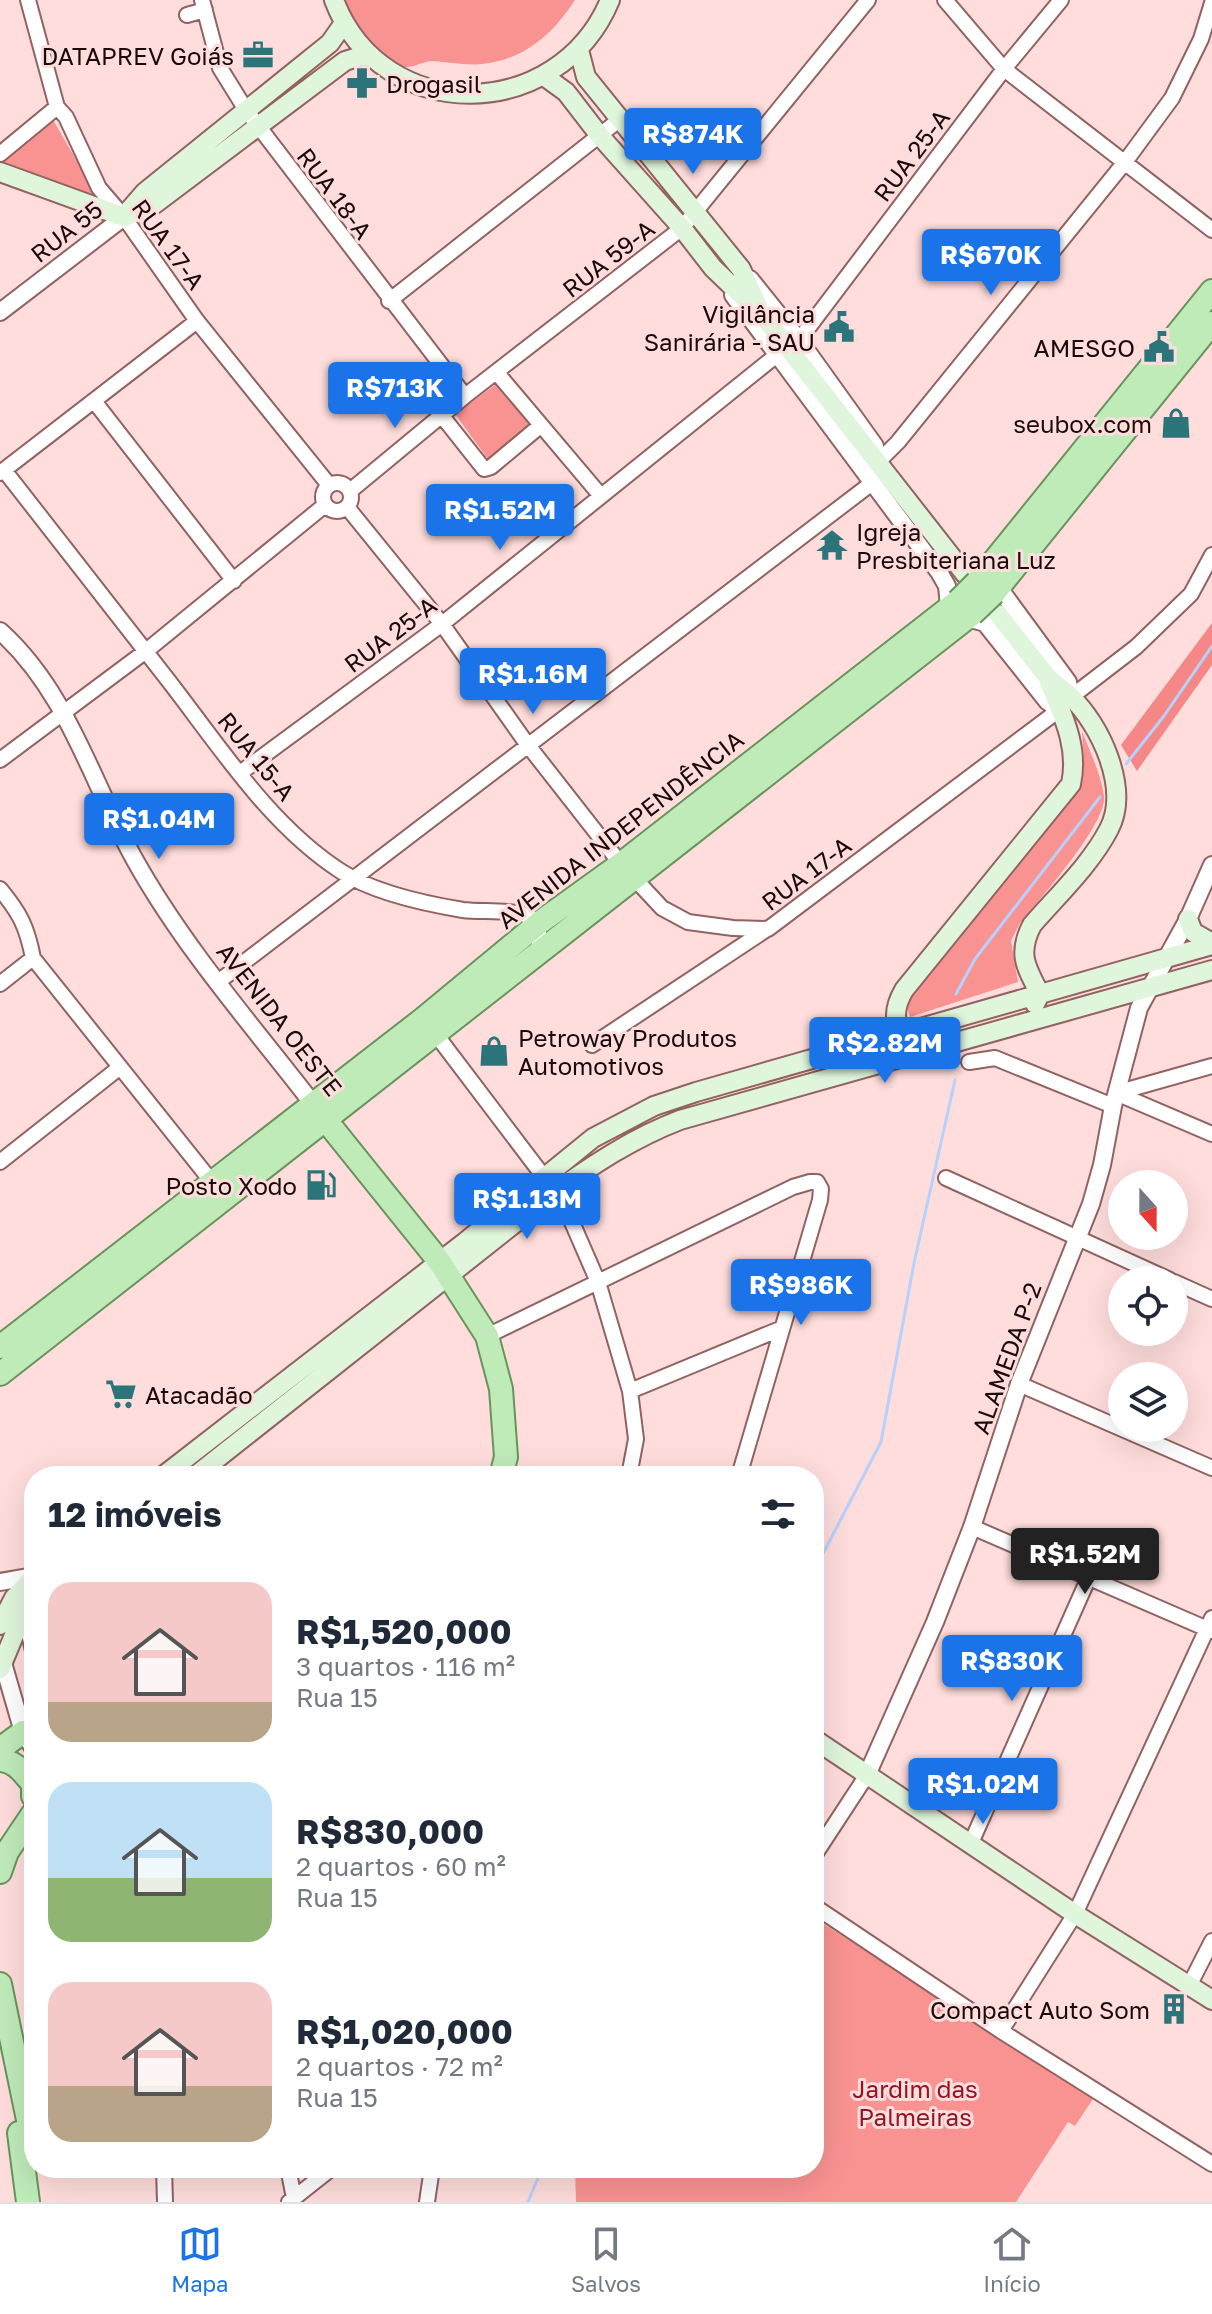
<!DOCTYPE html>
<html lang="pt">
<head>
<meta charset="utf-8">
<style>
	body { margin:0; font-family:"Golos Text",sans-serif; background:#f2f2f3; color:#1f2937; height:100vh; display:flex; flex-direction:column; font-size:30px; white-space:nowrap }
	* { box-sizing:border-box; margin:0 }
	p { font-size:26px; color:#747a83 }
	.icon { flex:none; width:44px; height:44px; fill:none; stroke:currentColor; stroke-width:2; stroke-linecap:round; stroke-linejoin:round }
	.map { position:relative; flex:1; overflow:hidden }
	.sheet { position:absolute; left:24px; top:1466px; width:800px; height:712px; display:flex; flex-direction:column; background:#fff; border-radius:32px; box-shadow:0 8px 32px #0002 }
	.sheet>* { flex:none }
	.needle { width:52px; rotate:159deg }
	.buttons { position:absolute; left:1108px; top:1170px; display:grid; gap:16px }
	.buttons a { display:grid; place-items:center; width:80px; height:80px; border-radius:50%; background:#fff; box-shadow:0 8px 32px #0002; font-size:40px }
	.price { position:absolute; translate:-50% -68px; padding:0 18px; border-radius:8px; background:#1a73e8; color:#fff; font-size:26px; line-height:52px; filter:drop-shadow(0 2px 4px #0008) }
	.price::after { content:''; position:absolute; left:50%; top:48px; width:24px; height:18px; margin-left:-12px; background:inherit; clip-path:polygon(0 0,100% 0,50% 100%) }
	.price.current { background:#222; color:#fff }
	ul { padding:0; list-style:none }
	li { display:flex; align-items:center; gap:24px; height:200px; padding:0 24px }
	li span { display:grid; place-items:center; flex:none; width:224px; height:160px; border-radius:24px; color:#555 }
	li>.icon { margin-inline-start:auto }
	span .icon { width:96px; height:96px; fill:#fffc; stroke-width:1 }
	li b { font-size:34px }
	h2 { display:flex; justify-content:space-between; align-items:center; height:96px; padding:0 24px; font-size:34px }
	.menu { display:flex; justify-content:space-around; align-items:center; height:112px; border-top:2px solid #e0e1e3; background:#fff; font-size:22px; color:#747a83 }
	.menu a { display:grid; justify-items:center; gap:4px }
	.menu .current { color:#1a73e8 }
	.map>svg:first-child { display:block }
</style>
</head>
<body>
<div class="map">
<svg width="1212" height="2202" viewBox="0 0 1212 2202">
	<rect width="100%" height="100%" fill="#fedddc"/>
	<!-- green -->
	<path fill="#f99391" d="M344,0H575C553,34 524,60 482,64C466,66 449,62 433,61C423,61 414,68 403,67C381,66 351,20 344,0Z
		M52,118L97,196L0,164V161Z
		M499,382L534,426L490,462L455,414Z
		M1082,731C1090,752 1101,774 1104,796C1108,823 1038,901 1019,925L1011,941L1018,982L910,1017L907,1008L911,995L1079,787L1084,761Z
		M814,1918L1095,2096L1075,2126L1068,2122L1016,2202H576L575,2168H814Z"/>
	<!-- forest -->
	<path fill="#f58786" d="M1212,623V665L1137,771L1121,745Z"/>
	<g fill="none" stroke-linecap="round" stroke-linejoin="round">
		<!-- stream -->
		<path stroke="#b7d0fc" stroke-width="3" d="M1126,764L1164,716L1212,646
			M956,994L975,959L1100,797
			M814,1571L881,1442L914,1263L955,1080
			M528,2202L542,2168"/>
		<defs>
			<path id="minor" d="M28,0L57,107L66,117L99,188L124,217L197,321L329,485
				M202,0L220,68L246,110L465,396
				M945,0L1004,69L1212,230
				M187,15L205,10
				M0,154L57,107
				M389,301L619,120
				M799,340L1004,69L1061,0
				M497,373L601,496
				M94,401L234,581
				M442,416L484,469L491,467L540,426
				M883,457L898,442L1125,162L1172,98L1201,39L1212,3
				M4,470C59,540 114,610 168,680C220,747 270,826 342,872C373,892 427,904 463,910C485,913 523,907 539,923V952
				M0,473L197,321
				M323 497a14 14 0 1 1 28 0a14 14 0 1 1-28 0Z
				M350,491L465,396L682,228L868,0
				M347,507L442,624L527,744L621,864L662,908L688,922L733,928L768,929L1059,710
				M1071,697L1136,647L1191,594L1212,555
				M0,760L146,651L325,505
				M240,773L442,624L778,354
				M0,889C20,913 27,927 33,958L212,1182
				M218,982L872,483
				M0,984L33,958
				M431,1028L544,1177
				M592,1045L767,929
				M969,1062L995,1058L1113,1106
				M1116,1093L1212,1134
				M1116,1093L1212,1066
				M0,1162L119,1068
				M946,1178L1170,1280
				M553,1193L568,1213L598,1282L630,1391L636,1439L629,1476
				M1174,1282L1212,1299
				M487,1336L793,1187L810,1182H817L821,1189L820,1200L739,1476
				M1019,1384L1212,1468
				M630,1391L780,1329
				M972,1527L1212,1631
				M971,1843L1089,1577
				M814,1856L867,1775
				M814,1906L1001,2031L1212,2164
				M1189,1986L1212,1941
				M1001,2031L1075,1914L1212,1618
				M16,2057L34,2053
				M164,2168L165,2202
				M288,2168L294,2198
				M289,2202L332,2168
				M427,2202L432,2168"/>
			<path id="tertiary" d="M750,279L799,340L875,446
				M733,295L939,572L947,586L949,607
				M0,312L124,217
				M999,588L1068,682L1071,697
				M968,618L985,623L1047,701L1059,710
				M0,631C69,693 92,784 136,862C185,949 252,1025 313,1104
				M0,1582L34,1576
				M32,1607L28,1625L34,1651
				M1,1656L23,1732L34,1749
				M867,1775L935,1622L972,1527L1019,1384L1091,1204L1102,1165L1113,1106L1139,1008L1188,919L1212,865"/>
			<path id="secondary" d="M334,0C382,127 559,123 610,0
				M579,50L586,77L741,269L758,306
				M544,76L566,92L600,136L682,228L713,268L763,316L965,574
				M0,172L124,217
				M125,215L145,192L330,43L344,23
				M124,217L152,206L345,61L358,57L371,56
				M998,614C1014,634 1030,656 1047,676C1054,684 1063,689 1070,696C1101,725 1130,789 1109,829C1091,864 1058,895 1032,925C1017,954 1026,967 1040,994L1035,1004
				M1188,919L1193,932L1212,943
				M910,1041C892,1026 893,1009 904,990L1071,784C1079,747 1063,716 1049,682
				M163,1476L465,1242L593,1138L654,1106L696,1092L1212,945
				M195,1476L553,1193C594,1164 633,1138 680,1120L1212,970
				M0,1625L14,1598L34,1577
				M0,1669L25,1609L34,1599
				M814,1739L1075,1914L1212,2000"/>
			<path id="primary" d="M977,582L1212,291
				M994,593L1212,323
				M316,1108L439,1261L487,1336L501,1389L506,1457L501,1476
				M0,1347L423,1019L539,923L621,864L958,601
				M0,1374L972,614
				M0,1749L23,1732
				M0,1760C16,1761 23,1773 33,1784V1796
				M0,1872L7,1852L34,1812
				M0,1984L34,2149
				M19,2133L28,2202"/>
		</defs>
		<!-- minor casing -->
		<use href="#minor" stroke="#926261" stroke-width="18"/>
		<!-- tertiary casing -->
		<use href="#tertiary" stroke="#926261" stroke-width="20"/>
		<!-- secondary casing -->
		<use href="#secondary" stroke="#926261" stroke-width="22"/>
		<!-- primary casing -->
		<use href="#primary" stroke="#6a935d" stroke-width="26"/>
		<!-- minor -->
		<use href="#minor" stroke="#fff" stroke-width="14"/>
		<!-- tertiary -->
		<use href="#tertiary" stroke="#fff" stroke-width="16"/>
		<!-- secondary -->
		<use href="#secondary" stroke="#dff5dc" stroke-width="18"/>
		<!-- primary -->
		<use href="#primary" stroke="#bfebb9" stroke-width="22"/>
		<defs>
			<path id="primary-bridge" d="M958,601L977,582
				M972,614L994,593"/>
		</defs>
		<!-- primary-bridge casing -->
		<use href="#primary-bridge" stroke="#6a935d" stroke-width="26" stroke-linecap="butt"/>
		<!-- primary-bridge -->
		<use href="#primary-bridge" stroke="#bfebb9" stroke-width="22"/>
	</g>
	<!-- icons -->
	<defs>
		<symbol id="office-bare" viewBox="-9 -9 18 18"><path d="M-6-3h4V-5.5h4V-3h4V5H-6ZM-1-4.5V-3h2v-1.5ZM-6 0V1H6V0Z" fill="#2b757a" stroke="#fedddc" stroke-width="2.5" paint-order="stroke"/></symbol>
		<symbol id="pharmacy-bare" viewBox="-9 -9 18 18"><path d="M-2-6h4v4h4v4h-4v4h-4v-4h-4v-4h4Z" fill="#2b757a" stroke="#fedddc" stroke-width="2.5" paint-order="stroke"/></symbol>
		<symbol id="civic-bare" viewBox="-9 -9 18 18"><path d="M-.6-6.5H3V-4.5H.6V-3L4-1V1h2V6H-6V1h2V-1L-.6-3ZM-1.2 2.5V6h2.4V2.5Z" fill="#2b757a" stroke="#fedddc" stroke-width="2.5" paint-order="stroke"/></symbol>
		<symbol id="shop-bare" viewBox="-9 -9 18 18"><path d="M-5-2.5h2.3a2.7 3.5 0 0 1 5.4 0H5L5.5 6h-11ZM-1.5-2.5h3a1.5 2.3 0 0 0-3 0Z" fill="#2b757a" stroke="#fedddc" stroke-width="2.5" paint-order="stroke"/></symbol>
		<symbol id="temple-bare" viewBox="-9 -9 18 18"><path d="M0-6L5-2H3V0L6.5 2.5H4V6H1.5V3h-3V6H-4V2.5H-6.5L-3 0V-2H-5Z" fill="#2b757a" stroke="#fedddc" stroke-width="2.5" paint-order="stroke"/></symbol>
		<symbol id="fuel-bare" viewBox="-9 -9 18 18"><path d="M-5.5-6h7V0h2V4h1.3V-2.5L3-4.5l.8-.8L6-3V5H2.5V1h-1V6h-7ZM-4.2-4.7v3.2H.2V-4.7Z" fill="#2b757a" stroke="#fedddc" stroke-width="2.5" paint-order="stroke"/></symbol>
		<symbol id="supermarket-bare" viewBox="-9 -9 18 18"><path d="M-6-5.5h2.5l.6 2H6L4.5 2H-2.5L-4.4-4H-6ZM-1.5 3.2a1.3 1.3 0 1 0 .1 0ZM3 3.2a1.3 1.3 0 1 0 .1 0Z" fill="#2b757a" stroke="#fedddc" stroke-width="2.5" paint-order="stroke"/></symbol>
		<symbol id="building-bare" viewBox="-9 -9 18 18"><path d="M-4-6H4V6H1V3H-1V6H-4ZM-2.5-4.3h1.7v1.8h-1.7ZM.8-4.3h1.7v1.8H.8ZM-2.5-1h1.7V.8h-1.7ZM.8-1h1.7V.8H.8Z" fill="#2b757a" stroke="#fedddc" stroke-width="2.5" paint-order="stroke"/></symbol>
	</defs>
	<g fill-rule="evenodd">
		<use href="#office-bare" x="236" y="33" width="44" height="44"/>
		<use href="#pharmacy-bare" x="340" y="61" width="44" height="44"/>
		<use href="#civic-bare" x="817" y="305" width="44" height="44"/>
		<use href="#civic-bare" x="1137" y="325" width="44" height="44"/>
		<use href="#shop-bare" x="1154" y="401" width="44" height="44"/>
		<use href="#temple-bare" x="810" y="523" width="44" height="44"/>
		<use href="#shop-bare" x="472" y="1029" width="44" height="44"/>
		<use href="#fuel-bare" x="299" y="1163" width="44" height="44"/>
		<use href="#supermarket-bare" x="99" y="1372" width="44" height="44"/>
		<use href="#building-bare" x="1152" y="1987" width="44" height="44"/>
	</g>
	<g text-anchor="middle" dominant-baseline="central" stroke-width="6" stroke-linejoin="round" paint-order="stroke">
		<!-- poi labels -->
		<g font-size="24" fill="#1b0a0a" stroke="#fedddc" text-anchor="end">
			<text x="234" y="55">DATAPREV Goiás</text>
			<text x="386" y="83" text-anchor="start">Drogasil</text>
			<text x="815" y="313">Vigilância<tspan x="815" dy="28">Sanirária - SAU</tspan></text>
			<text x="1135" y="347">AMESGO</text>
			<text x="1152" y="423">seubox.com</text>
			<text x="856" y="531" text-anchor="start">Igreja<tspan x="856" dy="28">Presbiteriana Luz</tspan></text>
			<text x="518" y="1037" text-anchor="start">Petroway Produtos<tspan x="518" dy="28">Automotivos</tspan></text>
			<text x="297" y="1185">Posto Xodo</text>
			<text x="145" y="1394" text-anchor="start">Atacadão</text>
			<text x="1150" y="2009">Compact Auto Som</text>
		</g>
		<!-- street labels -->
		<g font-size="24" fill="#1b0a0a" stroke="#fedddc">
			<text transform="translate(911 155) rotate(-53)">RUA 25-A</text>
			<text transform="translate(335 193) rotate(53)">RUA 18-A</text>
			<text transform="translate(66 231) rotate(-38)">RUA 55</text>
			<text transform="translate(169 244) rotate(54)">RUA 17-A</text>
			<text transform="translate(608 258) rotate(-38)">RUA 59-A</text>
			<text transform="translate(390 634) rotate(-37)">RUA 25-A</text>
			<text transform="translate(257 756) rotate(51)">RUA 15-A</text>
			<text transform="translate(620 829) rotate(-38)">AVENIDA INDEPENDÊNCIA</text>
			<text transform="translate(806 873) rotate(-37)">RUA 17-A</text>
			<text transform="translate(280 1019) rotate(52)">AVENIDA OESTE</text>
			<text transform="translate(1006 1358) rotate(-70)">ALAMEDA P-2</text>
		</g>
		<!-- park labels -->
		<g font-size="24" fill="#931525" stroke="#fedddc">
			<text x="915" y="2088">Jardim das<tspan x="915" dy="28">Palmeiras</tspan></text>
		</g>
	</g>
</svg>
<div class="buttons">
<a><svg class="needle" viewBox="-14 -14 28 28"><path d="M0-13l5 13h-10z" fill="#e53935"/><path d="M0 13l5-13h-10z" fill="#747a83"/></svg></a>
<a><svg class="icon" aria-label="locate" viewBox="0 0 24 24"><circle cx="12" cy="12" r="6"/><path d="M12 2v4M12 18v4M2 12h4M18 12h4"/></svg></a>
<a><svg class="icon" aria-label="layers" viewBox="0 0 24 24"><path d="M12 4l9 5-9 5-9-5zM3 14l9 5 9-5"/></svg></a>
</div>
<b class="price" style="left:693px;top:176px">R$874K</b>
<b class="price" style="left:991px;top:297px">R$670K</b>
<b class="price" style="left:395px;top:430px">R$713K</b>
<b class="price" style="left:500px;top:552px">R$1.52M</b>
<b class="price" style="left:533px;top:716px">R$1.16M</b>
<b class="price" style="left:159px;top:861px">R$1.04M</b>
<b class="price" style="left:885px;top:1085px">R$2.82M</b>
<b class="price" style="left:527px;top:1241px">R$1.13M</b>
<b class="price" style="left:801px;top:1327px">R$986K</b>
<b class="price current" style="left:1085px;top:1596px">R$1.52M</b>
<b class="price" style="left:1012px;top:1703px">R$830K</b>
<b class="price" style="left:983px;top:1826px">R$1.02M</b>
<section class="sheet">
<h2>12 imóveis<svg class="icon" aria-label="filters" viewBox="0 0 24 24"><path d="M4 7h16M4 17h16"/><circle cx="9" cy="7" r="2"/><circle cx="15" cy="17" r="2"/></svg></h2>
<ul>
<li><span style="background:linear-gradient(#f6c9c9 75%,#b9a48a 0)"><svg class="icon" aria-label="home" viewBox="0 0 24 24"><path d="M3 11l9-7 9 7M6 9v11h12V9"/></svg></span><div><b>R$1,520,000</b><p>3 quartos · 116 m²</p><p>Rua 15</p></div></li>
<li><span style="background:linear-gradient(#bfe0f5 60%,#8fb573 0)"><svg class="icon" aria-label="home" viewBox="0 0 24 24"><path d="M3 11l9-7 9 7M6 9v11h12V9"/></svg></span><div><b>R$830,000</b><p>2 quartos · 60 m²</p><p>Rua 15</p></div></li>
<li><span style="background:linear-gradient(#f6c9c9 65%,#b9a48a 0)"><svg class="icon" aria-label="home" viewBox="0 0 24 24"><path d="M3 11l9-7 9 7M6 9v11h12V9"/></svg></span><div><b>R$1,020,000</b><p>2 quartos · 72 m²</p><p>Rua 15</p></div></li>
</ul>
</section>
</div>
<nav class="menu">
<a class="current"><svg class="icon" aria-label="map" viewBox="0 0 24 24"><path d="M3 6l6-2 6 2 6-2v14l-6 2-6-2-6 2zM9 4v14M15 6v14"/></svg>Mapa</a>
<a><svg class="icon" aria-label="saved" viewBox="0 0 24 24"><path d="M7 4h10v16l-5-4-5 4z"/></svg>Salvos</a>
<a><svg class="icon" aria-label="home" viewBox="0 0 24 24"><path d="M3 11l9-7 9 7M6 9v11h12V9"/></svg>Início</a>
</nav>
</body>
</html>
